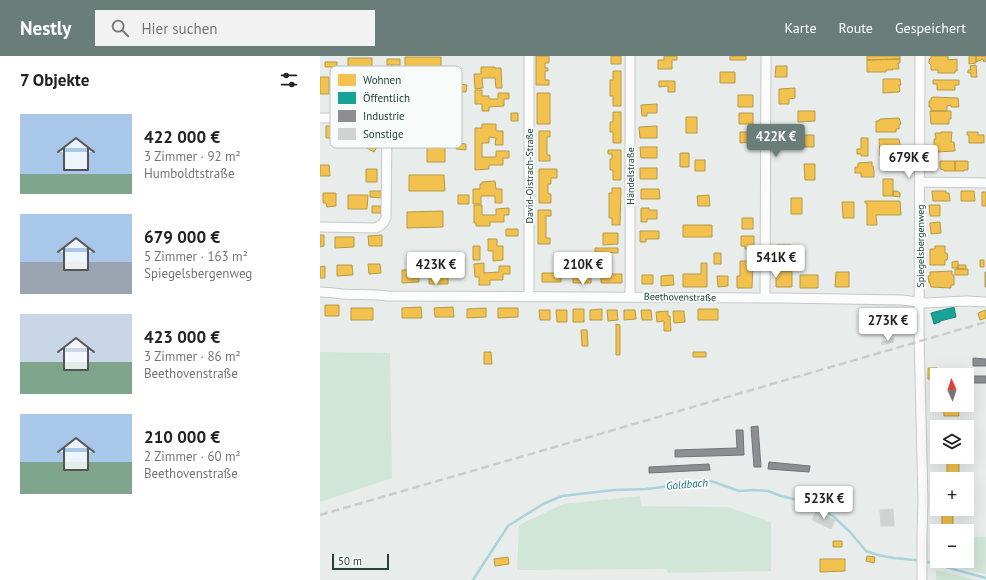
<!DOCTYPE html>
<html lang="de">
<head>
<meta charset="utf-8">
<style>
	body { margin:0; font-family:"PT Sans",sans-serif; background:#f2f2f2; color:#202124; height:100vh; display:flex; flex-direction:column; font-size:15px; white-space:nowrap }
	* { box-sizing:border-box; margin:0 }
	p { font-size:13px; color:#757577 }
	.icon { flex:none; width:22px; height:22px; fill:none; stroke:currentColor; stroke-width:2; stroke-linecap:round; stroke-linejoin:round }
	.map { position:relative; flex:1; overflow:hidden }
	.panel { display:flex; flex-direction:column; background:#fff; width:320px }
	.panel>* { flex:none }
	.needle { width:26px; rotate:357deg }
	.tools { position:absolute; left:610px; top:312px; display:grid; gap:8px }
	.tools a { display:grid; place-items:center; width:44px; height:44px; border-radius:0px; background:#fff; box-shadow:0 4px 16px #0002; font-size:20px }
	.scale { position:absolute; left:12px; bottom:10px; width:57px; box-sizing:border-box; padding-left:4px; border:2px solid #24423a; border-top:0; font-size:11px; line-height:14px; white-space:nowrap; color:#24423a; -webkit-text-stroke:3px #f7fbf9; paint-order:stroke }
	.price { position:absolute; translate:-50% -34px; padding:0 9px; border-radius:4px; background:#fff; color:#222; font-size:13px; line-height:26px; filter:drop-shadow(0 1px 2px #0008) }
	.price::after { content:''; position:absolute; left:50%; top:24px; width:12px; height:9px; margin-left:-6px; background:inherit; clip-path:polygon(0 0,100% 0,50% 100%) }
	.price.active { background:#697e78; color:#fff }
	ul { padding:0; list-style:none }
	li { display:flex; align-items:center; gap:12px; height:100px; padding:0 20px }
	li span { display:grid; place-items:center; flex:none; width:112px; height:80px; border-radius:0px; color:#555 }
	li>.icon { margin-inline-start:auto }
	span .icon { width:48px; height:48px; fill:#fffc; stroke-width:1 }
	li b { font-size:17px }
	h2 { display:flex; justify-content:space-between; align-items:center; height:48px; padding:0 20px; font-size:17px }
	header { display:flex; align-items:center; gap:24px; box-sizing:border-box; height:56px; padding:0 20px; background:#697e78; color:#fff }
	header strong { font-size:19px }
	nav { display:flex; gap:22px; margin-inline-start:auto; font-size:14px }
	.search { width:280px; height:36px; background:#f2f2f2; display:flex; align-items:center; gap:10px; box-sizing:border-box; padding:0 14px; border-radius:0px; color:#757577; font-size:15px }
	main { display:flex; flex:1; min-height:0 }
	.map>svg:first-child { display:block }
</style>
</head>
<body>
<header>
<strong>Nestly</strong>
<div class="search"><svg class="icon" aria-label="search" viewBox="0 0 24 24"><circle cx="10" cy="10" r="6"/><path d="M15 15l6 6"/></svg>Hier suchen</div>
<nav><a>Karte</a><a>Route</a><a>Gespeichert</a></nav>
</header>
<main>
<section class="panel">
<h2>7 Objekte<svg class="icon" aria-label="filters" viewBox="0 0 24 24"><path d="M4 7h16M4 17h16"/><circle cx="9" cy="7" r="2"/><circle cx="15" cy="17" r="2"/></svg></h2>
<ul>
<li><span style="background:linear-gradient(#a9c7e8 75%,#7fa58c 0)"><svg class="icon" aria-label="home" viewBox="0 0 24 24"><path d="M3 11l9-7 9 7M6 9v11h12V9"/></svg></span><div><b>422 000 €</b><p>3 Zimmer · 92 m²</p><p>Humboldtstraße</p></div></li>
<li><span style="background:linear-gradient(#a9c7e8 60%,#9aa5b1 0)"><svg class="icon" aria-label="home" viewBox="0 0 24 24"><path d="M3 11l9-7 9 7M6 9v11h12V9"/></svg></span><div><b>679 000 €</b><p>5 Zimmer · 163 m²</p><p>Spiegelsbergenweg</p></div></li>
<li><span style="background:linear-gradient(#c9d6e8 60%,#7fa58c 0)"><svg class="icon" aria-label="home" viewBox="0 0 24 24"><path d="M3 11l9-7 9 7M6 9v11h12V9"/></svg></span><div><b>423 000 €</b><p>3 Zimmer · 86 m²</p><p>Beethovenstraße</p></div></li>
<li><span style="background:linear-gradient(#a9c7e8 60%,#7fa58c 0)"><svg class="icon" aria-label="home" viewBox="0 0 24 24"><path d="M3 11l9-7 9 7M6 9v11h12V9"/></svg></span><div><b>210 000 €</b><p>2 Zimmer · 60 m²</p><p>Beethovenstraße</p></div></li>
</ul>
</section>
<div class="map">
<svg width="666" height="524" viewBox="0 0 666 524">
	<rect width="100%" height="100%" fill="#e8edeb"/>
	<!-- green -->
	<path fill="#d1e6d8" d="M0,296L70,297L72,422L0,446Z
		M320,440L321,450L408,451L451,466V515L348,517L346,513L197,514L199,469L243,448Z
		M616,480H617V505H647V481H666V518L616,507Z
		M616,514L657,524H616Z"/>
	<!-- homes -->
	<path fill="#f2c14e" stroke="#b49b48" d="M216,0H229V7H225V12H228V15H225V24H229V29H216Z
		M291,0H301V8H291Z
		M344,0H357V4H352V13H338V4H344Z
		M410,0H426V4H410Z
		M547,0H580V3L547,4Z
		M611,0H628V4L637,3V15H635V17H618V14H611V9L609,7V4L611,2Z
		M649,0H656V7L649,8Z
		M656,0H666V5L664,6L663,3L656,6Z
		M85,1H121V17L85,18Z
		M28,2H52V12L46,13V15H36V12H28Z
		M67,3H80V9H67Z
		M580,3V7H578L579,13H572L573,14H566V16H547V4Z
		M5,6H17V11H5Z
		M656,9L657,21H651V17H648V14H651L650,10Z
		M456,10H467V21H455Z
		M161,11H175V12H181L182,32H176L175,22H162L163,32L155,33L154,18H161Z
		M293,15H301V50H293V40H290V24H293Z
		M400,16H415V27H400Z
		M0,21H9V38H0Z
		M563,23H580L581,29H579L580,35L579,36L563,37Z
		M613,24H639V29H635V34H617V28H613Z
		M339,25H355V36H348V30L339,31Z
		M139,28L147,29L146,36H139Z
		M475,32V42L469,43V48H459V33Z
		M155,34H162V40H169V43H178V37H189V43H184V50L169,51V55H162V48H155Z
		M217,37H230V68H217Z
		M418,39H433V51H418Z
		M613,41L638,42L639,51H631V49L627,50V55H611V51H609V45H611V42Z
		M337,48V57H327V60H322L321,49Z
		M478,55H495V65L478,66Z
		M610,55H631V63H629V68H611Z
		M293,56H301V87H293V76H290V66H293Z
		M191,57H198V65H191Z
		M419,57H433V68H419Z
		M366,61H377V77H366Z
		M579,62L581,68L579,69V73H576V76H556V65H559V64H560V63Z
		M162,68H176V75H183V89H175L176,82L169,81V87H162V101H176V95H189V102H183V109H169V113L155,114V72H162Z
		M6,70H24V81L6,82Z
		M337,70V82H320L319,71Z
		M107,73H125V106H107Z
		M43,74L61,84L54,96L36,86Z
		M219,75H230V81H227V99H230V105H219Z
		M420,76H434V86L420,87Z
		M621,76H632L631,86H634L635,95L616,96L615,90H614V83H616L615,77H621Z
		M647,76H658V79H664V87H649V79H647Z
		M476,79H494V91H485V88H476Z
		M541,82H548V100H541V98H537V93H541Z
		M559,83H579L580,89H579V100H560Z
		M137,87L146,88V94L136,93Z
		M320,91H337V102H321Z
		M288,94H301V124H293V114H290V103H292V98H288Z
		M360,97H369V111H360Z
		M375,104H385V115H375Z
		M620,105H635V115H624V114L620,113Z
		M635,105H648V114H644V115H635Z
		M552,106V110H553L554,115V121H541V117H535V111H538V107Z
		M484,108H495V124H485Z
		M0,109H9L10,120H0Z
		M320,112H337V123H320Z
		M46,113H57V126H46Z
		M219,113H237V122H231V128H228V138H231V147H219Z
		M89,119H124L125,135H89Z
		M563,123H573V140H563Z
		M175,125L176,133H182V147H175V140H161V148H153V133H160V128H162V126Z
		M292,132H301L300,169H292V162H289V137H292Z
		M321,133H339L340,143H321Z
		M50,135H61V142L50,141Z
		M573,135H577L580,137V141L573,140Z
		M612,135H626V137H629L630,145H613Z
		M641,135H654L655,145H641Z
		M662,136H666V150H662Z
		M3,137H16V150L7,151L6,147H3Z
		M28,139H48L47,153H28Z
		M138,139H149V148H138Z
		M389,139L390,150H378L377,140Z
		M471,142H482V158H471Z
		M545,145H580L581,159H556L557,169H547V147H545Z
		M522,146H534V162H523Z
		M154,149H162V159H176V153L189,152V159H184V166H170V170H156V167H154Z
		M609,149H620V160H610Z
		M52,150H61V157H52Z
		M321,152H329V154H337V163H327V166H321Z
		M218,154H231V160H226V182H230V188H218Z
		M123,155V171L87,172V156Z
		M422,162H433V173H422Z
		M620,166L621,177L611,178L610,167Z
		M363,169H392V181H363Z
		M186,173H198V180H186Z
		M320,175H339V183H326V186H320Z
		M283,177H298V188L283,189Z
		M0,179H4V190L0,191Z
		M62,179V190H49L48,180Z
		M421,180H434V193H425V190H421Z
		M15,181H34V191L15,192Z
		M168,183H177V190H183V204L173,205V195H168Z
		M457,189H471V202H457Z
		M153,190H160V204H153Z
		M615,190H625V197H627V199H628L627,204H625V209H610V193H615Z
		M275,192H298V197L275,196Z
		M394,197H401V208H394Z
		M660,204H664V211H660Z
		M420,205H433L432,232H417V220H420Z
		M638,205V212H632V206Z
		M164,207V217L179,216V210H190V218H183V224H170V229H159V221H155L154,208Z
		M381,207H387V231H363V218H381Z
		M48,208H60L61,217L49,218Z
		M17,209H32L33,219L17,220Z
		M638,209H646V213H638Z
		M5,210V222H0V211Z
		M635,213H648V219H635Z
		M82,214H98L99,226L82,227Z
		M456,215H472V231H456Z
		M632,215V219H634V229H631V232L611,231L610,227H609L608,220H610V216Z
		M516,216H529V231H515Z
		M665,216H666V231H665Z
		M222,217H241V226H222Z
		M253,217H271V227H253Z
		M109,218H128V228H109Z
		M281,218H302V227H281Z
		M322,219H333V228H322Z
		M353,219L354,229L341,230V220Z
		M480,219H498V232H480Z
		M397,220H408V230L398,231Z
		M5,249H19V260H5Z
		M101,251L102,262H82V252Z
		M133,251L134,261H115L114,252Z
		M31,252H53V264H31Z
		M166,252V261L147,262V253Z
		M178,252H198V261L178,262Z
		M253,253H264V266H253Z
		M282,253V264H270V254Z
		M378,253H398V264H378Z
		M219,254H230V264H220Z
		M236,254H247V266H237Z
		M287,254H297L298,264L288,265Z
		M304,254H315L316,263L304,264Z
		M321,254H331L332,264H322Z
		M666,254V262L660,264L658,257Z
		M348,255V260H350L351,275H344V265L337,266L336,256Z
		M353,255H364L365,266L354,267Z
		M296,268L300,269V299H296Z
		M261,274H267L268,290H262Z
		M164,296H171L172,308H164Z
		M373,296H386V301H373Z
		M608,312H617V314L622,313V319H617V323H608Z
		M623,349H638L639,360H624Z
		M624,368H635V370H639V371H624Z
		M627,407H639V423H627Z
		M622,459H633V470H622Z
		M513,485H522V491H513Z
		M547,500L555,501L554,507L546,505Z
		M188,501L189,508L175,510L174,503Z
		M500,503H525V515L500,516Z"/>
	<!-- public -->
	<path fill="#17a398" stroke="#1b867c" d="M634,251L636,261L620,265V266L614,268L611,257Z"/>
	<!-- industry -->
	<path fill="#8d8d92" stroke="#6e7678" d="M653,302L666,303V310H653Z
		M653,320H666V327H653Z
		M438,370L441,411H434L431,371Z
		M416,374H423L424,399L355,401V394L417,392Z
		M449,406L490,410L489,416L448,413Z
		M389,408L390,414L329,417V411Z
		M634,453H645V457H634Z"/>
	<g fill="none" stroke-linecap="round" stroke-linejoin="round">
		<!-- stream -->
		<path stroke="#a9d4db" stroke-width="2.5" d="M153,524L188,470L223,448L242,440L294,434L326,433L391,425L419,435L434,434L448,435L461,440L494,448L514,461L531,477L546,495L558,499L574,502L604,505L666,522"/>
	</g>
	<!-- building -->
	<path fill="#cfd4d2" stroke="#d1d6d4" d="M573,282L574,286L571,287L570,285V287L566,288L565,287V288L562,289L561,286L564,285L565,286L569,283L570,284V283Z
		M573,453L574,470H561L560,454Z
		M496,455L515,464L511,473L492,464Z"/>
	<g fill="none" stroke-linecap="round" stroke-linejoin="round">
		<defs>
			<path id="minor" d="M600,0L599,277L603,444L602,479V524
				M0,62H63L67,68V76L66,162C64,167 62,169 56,172L0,171
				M600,126L666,127
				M0,236C8,236 15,237 22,238C37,239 52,238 67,240L462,242L582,244L605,247L646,245L666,246
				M209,240V0
				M310,241V0
				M445,242L446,0"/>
		</defs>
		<!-- minor casing -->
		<use href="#minor" stroke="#c5cac8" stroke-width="11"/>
		<!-- minor -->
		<use href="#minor" stroke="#fcfcfc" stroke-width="9"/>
		<!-- rail -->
		<path stroke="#c9cdcc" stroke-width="2.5" stroke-dasharray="8 4" stroke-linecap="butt" d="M0,459L666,266"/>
	</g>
	<g text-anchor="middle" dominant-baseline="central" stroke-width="4" stroke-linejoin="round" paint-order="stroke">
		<!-- street labels -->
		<g font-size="10" fill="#24423a" stroke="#f7fbf9">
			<text transform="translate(209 120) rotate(-90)">David-Oistrach-Straße</text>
			<text transform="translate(310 120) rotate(-90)">Händelstraße</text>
			<text transform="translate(600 190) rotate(-90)">Spiegelsbergenweg</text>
			<text transform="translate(360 241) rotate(1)">Beethovenstraße</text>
		</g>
		<!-- water labels -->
		<g font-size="11" font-style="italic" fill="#1c6f80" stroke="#f7fbf9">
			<text transform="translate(367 428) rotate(-5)">Goldbach</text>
		</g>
	</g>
	<!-- legend -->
	<rect x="10" y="10" width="132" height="82" rx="6" fill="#f7fbf9" stroke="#b8c4c0" stroke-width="1"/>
	<rect x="18" y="18" width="18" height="12" fill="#f2c14e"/>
	<rect x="18" y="36" width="18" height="12" fill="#17a398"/>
	<rect x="18" y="54" width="18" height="12" fill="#8d8d92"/>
	<rect x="18" y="72" width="18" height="12" fill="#cfd4d2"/>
	<g font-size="11" fill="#24423a">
		<text x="43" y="28">Wohnen</text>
		<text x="43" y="46">Öffentlich</text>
		<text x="43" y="64">Industrie</text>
		<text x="43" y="82">Sonstige</text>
	</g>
</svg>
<div class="tools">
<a><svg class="needle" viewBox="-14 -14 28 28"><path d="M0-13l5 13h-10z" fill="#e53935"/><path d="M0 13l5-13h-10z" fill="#757577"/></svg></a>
<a><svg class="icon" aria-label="layers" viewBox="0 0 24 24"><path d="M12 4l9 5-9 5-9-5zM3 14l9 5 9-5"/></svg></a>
<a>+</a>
<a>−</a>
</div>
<div class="scale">50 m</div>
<b class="price active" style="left:456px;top:102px">422K €</b>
<b class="price" style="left:589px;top:123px">679K €</b>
<b class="price" style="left:456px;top:223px">541K €</b>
<b class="price" style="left:116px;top:230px">423K €</b>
<b class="price" style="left:263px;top:230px">210K €</b>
<b class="price" style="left:568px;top:286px">273K €</b>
<b class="price" style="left:504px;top:464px">523K €</b>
</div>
</main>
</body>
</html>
